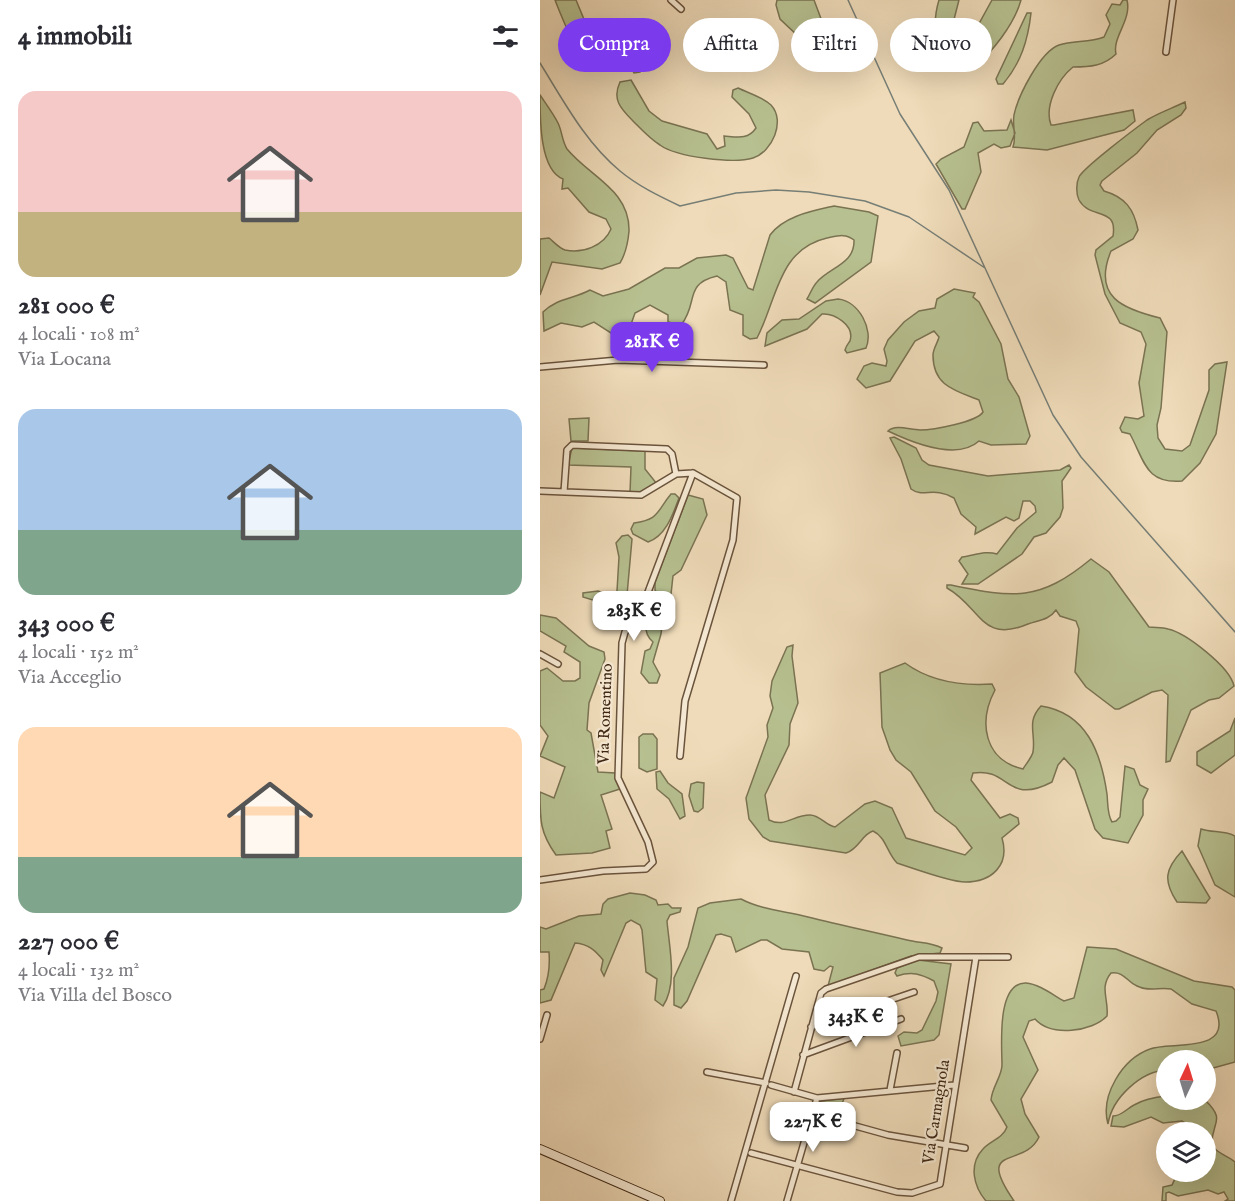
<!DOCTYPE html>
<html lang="it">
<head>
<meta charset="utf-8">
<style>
	body { margin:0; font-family:"IM FELL English",serif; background:#f7f7f7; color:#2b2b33; height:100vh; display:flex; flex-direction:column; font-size:22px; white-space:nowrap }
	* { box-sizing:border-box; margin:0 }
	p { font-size:20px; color:#7c7c81 }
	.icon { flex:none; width:33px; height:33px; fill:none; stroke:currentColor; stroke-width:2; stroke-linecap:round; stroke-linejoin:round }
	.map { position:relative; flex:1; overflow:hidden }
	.sheet { display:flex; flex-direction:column; background:#fff; width:540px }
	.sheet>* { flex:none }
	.hud { position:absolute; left:18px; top:18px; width:570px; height:54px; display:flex; gap:12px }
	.needle { width:39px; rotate:4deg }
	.tools { position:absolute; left:616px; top:1050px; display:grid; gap:12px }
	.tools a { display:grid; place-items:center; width:60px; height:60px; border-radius:50%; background:#fff; box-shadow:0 6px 24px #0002; font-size:30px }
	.price { position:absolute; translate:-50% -51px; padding:0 14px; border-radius:12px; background:#fff; color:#222; font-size:20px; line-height:39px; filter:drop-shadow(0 2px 3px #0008) }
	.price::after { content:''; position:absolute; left:50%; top:36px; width:18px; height:14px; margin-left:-9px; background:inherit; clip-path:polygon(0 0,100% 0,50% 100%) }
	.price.active { background:#7c3aed; color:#fff }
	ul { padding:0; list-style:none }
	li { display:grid; align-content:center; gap:12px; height:318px; padding:0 18px }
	li span { display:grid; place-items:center; height:186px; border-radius:18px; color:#555 }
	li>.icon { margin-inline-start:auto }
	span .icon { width:108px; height:108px; fill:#fffc; stroke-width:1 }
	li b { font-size:26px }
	h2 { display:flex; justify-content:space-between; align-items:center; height:72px; padding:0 18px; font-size:26px }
	.tag { padding:0 21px; border-radius:27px; background:#fff; box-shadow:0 6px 24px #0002; font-size:21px; line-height:54px }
	.tag.active { background:#7c3aed; color:#fff }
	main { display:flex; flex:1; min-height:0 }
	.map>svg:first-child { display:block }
</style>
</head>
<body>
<main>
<section class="sheet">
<h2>4 immobili<svg class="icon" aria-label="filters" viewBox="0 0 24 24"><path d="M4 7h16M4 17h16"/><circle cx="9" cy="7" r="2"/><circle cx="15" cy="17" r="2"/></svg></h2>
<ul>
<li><span style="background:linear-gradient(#f6c9c9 65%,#c2b280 0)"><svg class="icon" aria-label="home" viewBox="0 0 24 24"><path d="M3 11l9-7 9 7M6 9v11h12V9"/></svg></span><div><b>281 000 €</b><p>4 locali · 108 m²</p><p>Via Locana</p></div></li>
<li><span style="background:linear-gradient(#a9c7e8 65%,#7fa58c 0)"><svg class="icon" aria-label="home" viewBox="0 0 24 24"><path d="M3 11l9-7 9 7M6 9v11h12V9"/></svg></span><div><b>343 000 €</b><p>4 locali · 152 m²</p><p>Via Acceglio</p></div></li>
<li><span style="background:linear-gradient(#ffd9b3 70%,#7fa58c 0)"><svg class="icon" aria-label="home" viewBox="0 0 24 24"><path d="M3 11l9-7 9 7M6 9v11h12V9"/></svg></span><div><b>227 000 €</b><p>4 locali · 132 m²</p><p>Via Villa del Bosco</p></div></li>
</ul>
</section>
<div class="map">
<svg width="695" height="1201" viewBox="0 0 695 1201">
	<rect width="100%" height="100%" fill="#efdbb9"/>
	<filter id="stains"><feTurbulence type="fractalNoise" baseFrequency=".00333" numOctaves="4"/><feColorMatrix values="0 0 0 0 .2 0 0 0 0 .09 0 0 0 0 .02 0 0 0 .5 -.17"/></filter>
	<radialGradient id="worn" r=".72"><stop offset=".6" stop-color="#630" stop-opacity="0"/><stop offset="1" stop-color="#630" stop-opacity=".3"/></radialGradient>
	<!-- green -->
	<path fill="#b7c090" stroke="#7a7352" stroke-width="1.5" d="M15,0H36L46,24L59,40C75,40 89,33 105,38L110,45L111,57L100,72L94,73L86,60C41,71 29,35 15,0Z
		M237,0H274L298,64L296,68L280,69L259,37L240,19L236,5Z
		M399,0H419L411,31L420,46L436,29L452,0H481C474,25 452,52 433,69L426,68L422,63L429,57V51L417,53L411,62H406C395,41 392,23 399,0Z
		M583,0H587C592,20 572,37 576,54C564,66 550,67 533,67C518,79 504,106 511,125H514L593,110L595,121L584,130L507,150L473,147C477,136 472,127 474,115C478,96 500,52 519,45C533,40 549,43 564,37L570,24L566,15L572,4L580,5Z
		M487,13H491C488,40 481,63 463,84H458L456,79Z
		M91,80L109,111L122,121L167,134L177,149L185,146L184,136C197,137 208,140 216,128L209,114L192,97L193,90L198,88C208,93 223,97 231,105C246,121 232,152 213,158C194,164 136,157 120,145C110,139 101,129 93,121C80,108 72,99 80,82Z
		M0,95C6,104 13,113 18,123C22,131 22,141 27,149C50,177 90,190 89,231C88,243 86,253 80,263L62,269L12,262L0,295V239L9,238C14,242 19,248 25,250C42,254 64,246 71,229L66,219L49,212L28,188L22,189L23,179C0,170 0,121 0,95Z
		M645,102L646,108L641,115L617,130L597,153L562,181L560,185L564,191C585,197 594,209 598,230L593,239L571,251C552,297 583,309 620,318L627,332L621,408L617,425L618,438L625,449L642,451L650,445L669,390V370L675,364L687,362L676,434L660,463L642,481C606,484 605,462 590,434L582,432L580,428L585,417L598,419L604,416L599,383L606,344L601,332L580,323L565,294L555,255L556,250L573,236C578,206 550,220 539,200C536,194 536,183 539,177C543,168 596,128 607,120C618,113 633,108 645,102Z
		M471,120L475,133L470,146L461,148L454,144L438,153L441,172L425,209H422L396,164L401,159L424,147L433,123L438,122L444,131L467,130Z
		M294,206L329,212L338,216L331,262L275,303L267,299C270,294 273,286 277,282C290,267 315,264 314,240C306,233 297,236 287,238C238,249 237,300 217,338L210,339L203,335V315L190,310L186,282L177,276C143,284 159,303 141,325L128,322V315L110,305L95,313L89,330L74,335L54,322L42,327L21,323L4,331L3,312C17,298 34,299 50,290L63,296L89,289L125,268H139L157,258L186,255L193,258L208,288L213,290L230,235C244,216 272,211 294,206Z
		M414,289L435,293L433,297L439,302L461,344L468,379L479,397L490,436L486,444L451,445L439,441C417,461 371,442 348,431C356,424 370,430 380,430C393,430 437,422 443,412L439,400C413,390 393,385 393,355C393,349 398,342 399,337L394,331L375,341L350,381L326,388L317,379L324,366L332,363L346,366L347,361L344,349L348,340L364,322L379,311L395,308L397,299Z
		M298,299C319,301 334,330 326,348L307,353L305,350C306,346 308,344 310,341C315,325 294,313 282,314L267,329L225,346L227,333L242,320L259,319L286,301Z
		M49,418L48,441H31L29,419Z
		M354,437L376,448L382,460L389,465L448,476L520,470L529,465L531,468L522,481L523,508L520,517L506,533L494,537L482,554L438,584H422L428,574L419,561L422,557C434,556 444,550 457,554L477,528L496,512L495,506L490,501H483L479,518L474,521L466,517L435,534L436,527L421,514L414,498C394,486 383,498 371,489L361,459L350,438Z
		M32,448L105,451V469L117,484L104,492L90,493L91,467L28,465Z
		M131,494H135L139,498C133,514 126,536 108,542L93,534L91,529L94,523C120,519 116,512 131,494Z
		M148,495L163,499L167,515L141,570L133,576L131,594L119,596L115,590V582Z
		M88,535L92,539L87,595H81L77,591L79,557L76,543L82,536Z
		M551,559L569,572L609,627C615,628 622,627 628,629C646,633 690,667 694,686L679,698L669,700L651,710L630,761L626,762L628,695L622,690L612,692L579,709H575L546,687L535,672L539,629L536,621L520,616L516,610C509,620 499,620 488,624C441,644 441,607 407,588V585H411C474,598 499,602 551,559Z
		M58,591L80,599V603L64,618L60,617L53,600L43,597V593Z
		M115,602L124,607L121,634L113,662L120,675L117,683H109L101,673L105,651L110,649L113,642C102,633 103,610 115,602Z
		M0,615L16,618L49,646L64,652L65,659L49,703L47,730L51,733L58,772L75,773L80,789L61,795L72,829L66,831L70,848L52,853L16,855C0,833 0,820 0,792L14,798L25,767L0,756L8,736L0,725V671L7,668L23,681H35L40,678V662L24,652L26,646L0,631Z
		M253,645L252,656L258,703L250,724L249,745L225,795L229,820C245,828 253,815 270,815C280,815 285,825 295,827L325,804L335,801L352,808L366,838L425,855L432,848L416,827L395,811L371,772L356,760L350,750L342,727L340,673L365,663C391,682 422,686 452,684L455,690C438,722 444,760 483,769C486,764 492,757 493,752C496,733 486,722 501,706C547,713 561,753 567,794C568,803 567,814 572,822L576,821L580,817L585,766L594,769L600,785L608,789L603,800V815L588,843L563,838L555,829L535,770L524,758L518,765L512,782C466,806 470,767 433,773L431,780L460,818L470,814L478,818L479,824L462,838C470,865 452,882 425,882C410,882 373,868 357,863C347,853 346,837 333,831C322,834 319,849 306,853L230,841L223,837L209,819L206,798L228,737L227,725L233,708L230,696L232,681L247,647Z
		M695,718V755L671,773L657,765V752L690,731Z
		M103,734H113L117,739V769L107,772L99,768V737Z
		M120,771L128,783L142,794L145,816L140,819L129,799L117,789L116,772Z
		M157,782L164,783L163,808L158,812L154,811L149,796L151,784Z
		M661,829C673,833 683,830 695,836V897L675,885L658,846Z
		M642,851L670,898L666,903L637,902C623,881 625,869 642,851Z
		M90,893L105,895L116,900L118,905L128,904L132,908H141L140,912L130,915L127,921C129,946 138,984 123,1006L115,1000L117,979L106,972L102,930L100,925L91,920L86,923L64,976L61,970L63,960C55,950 48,944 35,943L11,1000L0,1003V990L4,989C9,977 10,965 9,952H0V927L6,929L39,916L61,914L63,904L68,899Z
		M201,899C222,910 245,911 268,917C300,925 333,932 367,940C379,943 391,942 402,948L400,953L371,956L288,986L293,967L290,966L284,971L274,969L269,952L242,949L227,940H221L196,952L191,937L181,934L176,935L147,1001L141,1008L134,1005V978L148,947L158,908L170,903Z
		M547,947L576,949L654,981L692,987L695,990V1062L666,1070V1060H627V1070C601,1071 572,1098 568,1124C560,1096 582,1059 610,1049C629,1041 694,1055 676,1011L652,1004L631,989C619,987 609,992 597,986C587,982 584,971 571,973C559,988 569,999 567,1016C552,1032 511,1037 495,1019L489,1021L483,1037L498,1070L481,1099L485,1114L499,1137C484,1169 434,1143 474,1201H446C434,1187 428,1165 443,1149C450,1141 463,1138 467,1127L451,1100C452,1087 462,1076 462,1065C462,1047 456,982 486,983C499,984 513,995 524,1001L534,998Z
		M378,960L411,964L399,1035L394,1040L361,1046L358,1036L364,1032L377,1033L382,1030L396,1001L398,992L394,981C381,974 372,971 357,976L355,973L357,968Z
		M627,1096V1100H665C687,1121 671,1122 672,1145C677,1154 687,1155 695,1162V1201H685L688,1199L684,1192L678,1194L668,1190L638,1196L629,1192L626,1193V1201H622L623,1187L632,1185L638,1172H666V1132H649L648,1125L642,1121L623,1123L611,1117L584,1127L571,1126L573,1116C582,1116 586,1109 594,1105C604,1099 616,1097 627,1096Z
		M304,1098L298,1117L278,1111L281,1101Z"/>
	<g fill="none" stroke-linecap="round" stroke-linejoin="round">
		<!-- stream -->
		<path stroke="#767e76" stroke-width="1.5" d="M308,0L360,114L409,190L445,268
			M0,63C23,100 45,142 80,171C98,186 119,196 140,206L196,193L236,190L269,192L325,201L369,217L445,268L513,415L541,457L695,632"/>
		<defs>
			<path id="street" d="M131,0L141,9
				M626,52L633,0
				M0,367L78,360L224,365
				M0,491L101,495L136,474L153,473L102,608L85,632L82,643L78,778L108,842L113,862L106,869L63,871L0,880
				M24,492L27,450L32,445L127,449L132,454L136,474
				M0,654L18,664
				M140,756L145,701L193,540L197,498L153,473
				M271,1027L374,992
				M0,1039L7,1015
				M263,1055L361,1019
				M167,1072L226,1083
				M231,1085L277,1098L414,1085
				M350,1090L357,1053
				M254,1092L281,993L286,989L379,957H468
				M272,1114L348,1135L425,1148
				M211,1153L357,1192L372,1193L400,1184L436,957
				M191,1201L256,976
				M247,1201L277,1098"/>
			<path id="secondary" d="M0,1149L120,1201"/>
		</defs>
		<!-- street casing -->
		<use href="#street" stroke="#6a533c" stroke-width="8"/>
		<!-- secondary casing -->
		<use href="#secondary" stroke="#3d2613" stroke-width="10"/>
		<!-- street -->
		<use href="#street" stroke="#f5e8d2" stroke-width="5"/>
		<!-- secondary -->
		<use href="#secondary" stroke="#f5e8d2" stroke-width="8"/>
	</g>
	<g text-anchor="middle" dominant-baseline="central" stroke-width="4.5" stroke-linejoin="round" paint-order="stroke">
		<!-- street labels -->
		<g font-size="16" fill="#3d2613" stroke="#f5e8d2">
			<text transform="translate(66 714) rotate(-88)">Via Romentino</text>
			<text transform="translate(397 1112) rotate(-81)">Via Carmagnola</text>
		</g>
	</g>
	<rect width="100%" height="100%" filter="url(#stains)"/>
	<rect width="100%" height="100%" fill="url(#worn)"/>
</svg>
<div class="tools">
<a><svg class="needle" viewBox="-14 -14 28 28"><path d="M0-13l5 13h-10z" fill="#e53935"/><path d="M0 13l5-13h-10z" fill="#7c7c81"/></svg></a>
<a><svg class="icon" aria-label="layers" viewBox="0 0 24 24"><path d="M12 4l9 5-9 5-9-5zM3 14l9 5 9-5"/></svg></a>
</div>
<b class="price active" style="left:112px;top:373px">281K €</b>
<b class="price" style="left:94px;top:642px">283K €</b>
<b class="price" style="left:316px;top:1048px">343K €</b>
<b class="price" style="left:273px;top:1153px">227K €</b>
<div class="hud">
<a class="tag active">Compra</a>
<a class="tag">Affitta</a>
<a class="tag">Filtri</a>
<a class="tag">Nuovo</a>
</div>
</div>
</main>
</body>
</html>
